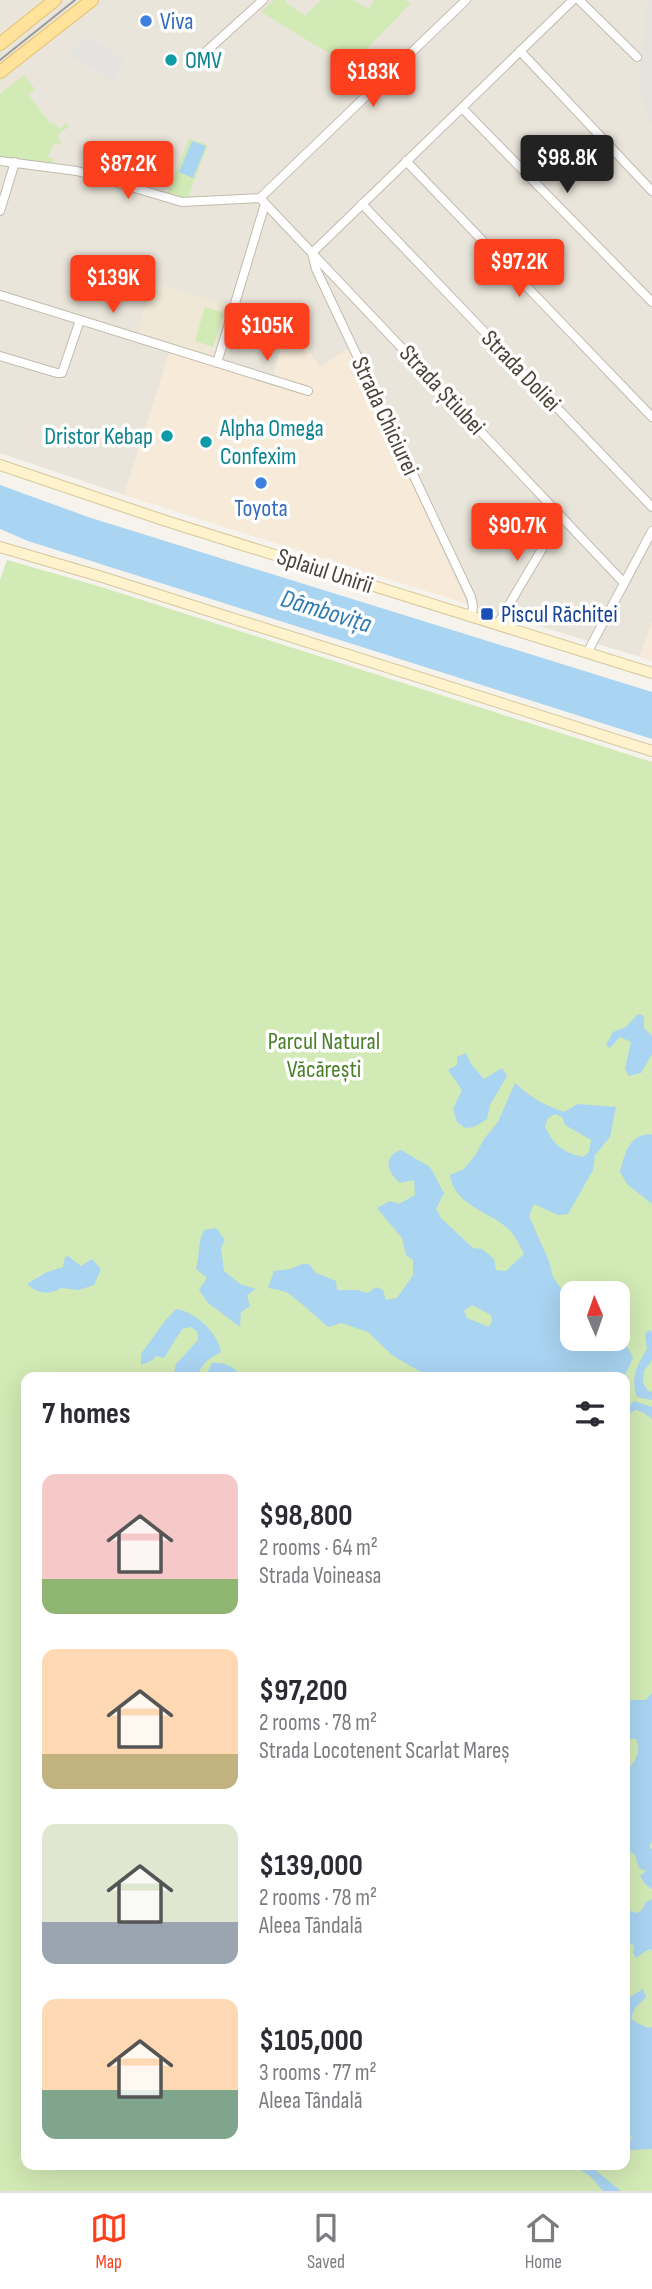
<!DOCTYPE html>
<html lang="en">
<head>
<meta charset="utf-8">
<style>
	body { margin:0; font-family:"Sofia Sans Condensed",sans-serif; background:#f2f2f3; color:#2b2b33; height:100vh; display:flex; flex-direction:column; font-size:26px; white-space:nowrap }
	* { box-sizing:border-box; margin:0 }
	p { font-size:23px; color:#7c7c81 }
	.icon { flex:none; width:38px; height:38px; fill:none; stroke:currentColor; stroke-width:2; stroke-linecap:round; stroke-linejoin:round }
	.map { position:relative; flex:1; overflow:hidden }
	.panel { position:absolute; left:21px; top:1372px; width:609px; height:798px; display:flex; flex-direction:column; background:#fff; border-radius:14px; box-shadow:0 7px 28px #0002 }
	.panel>* { flex:none }
	.needle { width:46px; rotate:358deg }
	.buttons { position:absolute; left:560px; top:1281px; display:grid; gap:14px }
	.buttons a { display:grid; place-items:center; width:70px; height:70px; border-radius:14px; background:#fff; box-shadow:0 7px 28px #0002; font-size:35px }
	.price { position:absolute; translate:-50% -60px; padding:0 16px; border-radius:7px; background:#fc3f1d; color:#fff; font-size:23px; line-height:46px; filter:drop-shadow(0 2px 4px #0008) }
	.price::after { content:''; position:absolute; left:50%; top:42px; width:21px; height:16px; margin-left:-10px; background:inherit; clip-path:polygon(0 0,100% 0,50% 100%) }
	.price.current { background:#222; color:#fff }
	ul { padding:0; list-style:none }
	li { display:flex; align-items:center; gap:21px; height:175px; padding:0 21px }
	li span { display:grid; place-items:center; flex:none; width:196px; height:140px; border-radius:14px; color:#555 }
	li>.icon { margin-inline-start:auto }
	span .icon { width:84px; height:84px; fill:#fffc; stroke-width:1 }
	li b { font-size:30px }
	h2 { display:flex; justify-content:space-between; align-items:center; height:84px; padding:0 21px; font-size:30px }
	.menu { display:flex; justify-content:space-around; align-items:center; height:98px; border-top:2px solid #e1e1e2; background:#fff; font-size:19px; color:#7c7c81 }
	.menu a { display:grid; justify-items:center; gap:4px }
	.menu .current { color:#fc3f1d }
	.map>svg:first-child { display:block }
</style>
</head>
<body>
<div class="map">
<svg width="652" height="2191" viewBox="0 0 652 2191">
	<rect width="100%" height="100%" fill="#f6f3ec"/>
	<!-- residential -->
	<path fill="#eae5da" d="M0,0H652V622L640,657L467,604L349,349L320,368L291,325L288,326L271,383L170,352L124,495L0,453Z"/>
	<!-- commercial -->
	<path fill="#f7ead8" d="M291,324L320,367L349,348L467,604L124,495L170,351L271,383L288,326Z
		M652,622V661L640,657Z"/>
	<!-- industrial -->
	<path fill="#e6e2dd" d="M647,0H652V125L640,91V58L644,40Z"/>
	<!-- education -->
	<path fill="#efe8d6" d="M153,283L231,306L216,357L137,333Z"/>
	<!-- green -->
	<path fill="#d2eab5" fill-rule="evenodd" d="M274,0H287L285,2L305,16L321,0H353L368,9L374,0H405L411,3L350,66L261,12Z
		M24,75L35,89L28,95L51,124L54,123L59,129L66,123L69,126L57,136L61,141L60,145L54,143L48,157L54,159L52,163L0,158V94Z
		M189,138L208,145L187,200L167,194Z
		M205,307L224,313L213,347L195,341Z
		M7,560L98,586L652,762V2191H0V580ZM572,1293H618V1339H572ZM26,1377H625V2165H26Z"/>
	<!-- parking -->
	<path fill="#e5e3e0" d="M87,37L126,61L113,81L71,55L75,47Z"/>
	<!-- water -->
	<path fill="#a9d4f2" fill-rule="evenodd" d="M192,141L206,146L193,178L179,172Z
		M0,485L88,517L652,692V739L28,541L0,529Z
		M638,1014L642,1015L644,1018V1028L652,1036V1054L641,1073L629,1076L625,1069L631,1042L620,1037L610,1048L606,1045L613,1032L626,1027Z
		M466,1053L471,1064L484,1079L502,1068L507,1076L490,1105L487,1119L474,1127L465,1128L457,1122L453,1109L462,1090L448,1070L457,1065V1057Z
		M515,1083C530,1097 544,1105 564,1112L578,1104L616,1107L610,1137L595,1155L593,1170L568,1214L558,1215L534,1204L529,1216L549,1261L553,1277L572,1304V1328L565,1343L573,1347L578,1344L577,1339H618V1319L626,1324L625,1342L633,1358L624,1377H430L393,1356L368,1332L341,1323L328,1327C323,1322 292,1295 286,1292C281,1290 274,1289 268,1288L274,1271L290,1269L302,1264H309L316,1273L336,1281L337,1290H357L368,1293L376,1287L383,1290L386,1300L397,1298L413,1275V1260L406,1255L402,1238L377,1208L390,1201L399,1204L415,1195L414,1180L400,1183C387,1172 382,1157 401,1150L430,1167L444,1193L436,1209L441,1218L473,1248L482,1249L494,1259L496,1270L506,1271L524,1254C519,1244 514,1233 505,1226C486,1211 453,1203 450,1175L464,1169L476,1154L484,1139L498,1122ZM555,1114L562,1117L565,1125L591,1140L589,1152L583,1157C564,1153 552,1144 545,1126L548,1118ZM472,1305L491,1315L492,1321L489,1327L467,1318L464,1311Z
		M650,1134L652,1135V1204L627,1184L620,1172C625,1153 628,1136 650,1134Z
		M216,1228L225,1240L221,1248L224,1271L240,1284L256,1289L247,1295L250,1306L241,1312L240,1327L208,1303L199,1290L207,1278L196,1269C200,1254 197,1244 204,1230Z
		M68,1256L81,1266L92,1259L101,1269L94,1285L79,1290L61,1288C50,1295 38,1294 27,1284L47,1272L63,1267L65,1257Z
		M176,1309C196,1312 217,1332 221,1352C208,1359 202,1363 197,1377H173L176,1364L198,1340L197,1331L191,1327L182,1329L164,1358L156,1356L151,1361L141,1365V1354L165,1321Z
		M648,1330L652,1332V1360L644,1371L643,1383L648,1391L652,1392V1400L637,1397C630,1378 637,1365 647,1349L645,1335Z
		M212,1363C214,1363 223,1363 225,1364C240,1369 238,1381 258,1373L267,1377H224L221,1375L205,1377Z
		M634,1401L652,1407V1419L643,1412L635,1410L628,1415L625,1413V1408Z
		M652,1693V1841L649,1847L652,1849V1889L645,1884L640,1876L646,1871L639,1868L635,1855L625,1849V1774C633,1761 643,1755 636,1739H625V1707L631,1700H646Z
		M652,1899V1951L649,1949L636,1958L633,1953L634,1945L627,1944L625,1936V1914L631,1911L637,1913L642,1910L646,1902Z
		M643,1989L646,1997L635,2008L631,2018L637,2023L648,2028L652,2027V2149L630,2150L625,2147L632,2138L628,2133L625,2136V2000Z
		M573,2165H589L621,2191H603L590,2176Z"/>
	<g fill="none" stroke-linecap="round" stroke-linejoin="round">
		<defs>
			<path id="minor" d="M579,0L637,57
				M520,51L652,191
				M191,65L263,0
				M462,108L652,302
				M0,161L77,171L182,202L260,198L466,0
				M406,161L652,417
				M260,198L624,583
				M362,204L652,507
				M0,211L15,162
				M0,295L308,391
				M0,356L57,373H62L80,320
				M217,363L265,204
				M471,617L473,607L471,597L316,269L312,253L573,0
				M497,625L561,517
				M587,653L652,531"/>
			<path id="secondary" d="M0,465L166,521L652,673
				M0,547L99,576L652,751"/>
			<path id="primary" d="M0,44L55,0
				M0,72L92,0"/>
		</defs>
		<!-- minor casing -->
		<use href="#minor" stroke="#c2bbae" stroke-width="10"/>
		<!-- secondary casing -->
		<use href="#secondary" stroke="#d6c79b" stroke-width="12"/>
		<!-- primary casing -->
		<use href="#primary" stroke="#e6c16a" stroke-width="14"/>
		<!-- minor -->
		<use href="#minor" stroke="#fff" stroke-width="8"/>
		<!-- secondary -->
		<use href="#secondary" stroke="#fff3cd" stroke-width="10"/>
		<!-- primary -->
		<use href="#primary" stroke="#ffe39c" stroke-width="12"/>
		<!-- tram -->
		<path stroke="#9a9a9a" stroke-width="2" d="M0,60L75,0"/>
	</g>
	<!-- markers -->
	<g fill="#3f7fe0" stroke="#fff" stroke-width="2.5">
		<circle cx="146" cy="21" r="7"/>
		<circle cx="261" cy="483" r="7"/>
	</g>
	<g fill="#0f9aa8" stroke="#fff" stroke-width="2.5">
		<circle cx="171" cy="60" r="7"/>
		<circle cx="167" cy="436" r="7"/>
		<circle cx="206" cy="442" r="7"/>
	</g>
	<rect fill="#1a4fb4" stroke="#fff" stroke-width="2.5" x="480" y="607" width="14" height="14" rx="3.5"/>
	<g text-anchor="middle" dominant-baseline="central" stroke-width="7" stroke-linejoin="round" paint-order="stroke">
		<!-- shop labels -->
		<g font-size="24" fill="#366cbe" stroke="#fff" text-anchor="start">
			<text x="160" y="21">Viva</text>
			<text x="261" y="508" text-anchor="middle">Toyota</text>
		</g>
		<!-- culture labels -->
		<g font-size="24" fill="#0d838f" stroke="#fff" text-anchor="start">
			<text x="185" y="60">OMV</text>
			<text x="220" y="428">Alpha Omega<tspan x="220" dy="28">Confexim</tspan></text>
			<text x="153" y="436" text-anchor="end">Dristor Kebap</text>
		</g>
		<!-- street labels -->
		<g font-size="24" fill="#4b4439" stroke="#fff">
			<text transform="translate(521 371) rotate(46)">Strada Doliei</text>
			<text transform="translate(442 390) rotate(47)">Strada Știubei</text>
			<text transform="translate(385 416) rotate(65)">Strada Chiciurei</text>
			<text transform="translate(325 571) rotate(18)">Splaiul Unirii</text>
		</g>
		<!-- transit labels -->
		<g font-size="24" fill="#164399" stroke="#fff" text-anchor="start">
			<text x="501" y="614">Piscul Răchitei</text>
		</g>
		<!-- park labels -->
		<g font-size="24" fill="#4a7f2a" stroke="#fff">
			<text x="324" y="1041">Parcul Natural<tspan x="324" dy="28">Văcărești</tspan></text>
		</g>
		<!-- water labels -->
		<g font-size="26" font-style="italic" fill="#2e7ab2" stroke="#fff">
			<text transform="translate(326 612) rotate(17)">Dâmbovița</text>
		</g>
	</g>
</svg>
<div class="buttons">
<a><svg class="needle" viewBox="-14 -14 28 28"><path d="M0-13l5 13h-10z" fill="#e53935"/><path d="M0 13l5-13h-10z" fill="#7c7c81"/></svg></a>
</div>
<b class="price" style="left:373px;top:109px">$183K</b>
<b class="price current" style="left:567px;top:195px">$98.8K</b>
<b class="price" style="left:128px;top:201px">$87.2K</b>
<b class="price" style="left:519px;top:299px">$97.2K</b>
<b class="price" style="left:113px;top:315px">$139K</b>
<b class="price" style="left:267px;top:363px">$105K</b>
<b class="price" style="left:517px;top:563px">$90.7K</b>
<section class="panel">
<h2>7 homes<svg class="icon" aria-label="filters" viewBox="0 0 24 24"><path d="M4 7h16M4 17h16"/><circle cx="9" cy="7" r="2"/><circle cx="15" cy="17" r="2"/></svg></h2>
<ul>
<li><span style="background:linear-gradient(#f6c9c9 75%,#8fb573 0)"><svg class="icon" aria-label="home" viewBox="0 0 24 24"><path d="M3 11l9-7 9 7M6 9v11h12V9"/></svg></span><div><b>$98,800</b><p>2 rooms · 64 m²</p><p>Strada Voineasa</p></div></li>
<li><span style="background:linear-gradient(#ffd9b3 75%,#c2b280 0)"><svg class="icon" aria-label="home" viewBox="0 0 24 24"><path d="M3 11l9-7 9 7M6 9v11h12V9"/></svg></span><div><b>$97,200</b><p>2 rooms · 78 m²</p><p>Strada Locotenent Scarlat Mareș</p></div></li>
<li><span style="background:linear-gradient(#dfe7d0 70%,#9aa5b1 0)"><svg class="icon" aria-label="home" viewBox="0 0 24 24"><path d="M3 11l9-7 9 7M6 9v11h12V9"/></svg></span><div><b>$139,000</b><p>2 rooms · 78 m²</p><p>Aleea Tândală</p></div></li>
<li><span style="background:linear-gradient(#ffd9b3 65%,#7fa58c 0)"><svg class="icon" aria-label="home" viewBox="0 0 24 24"><path d="M3 11l9-7 9 7M6 9v11h12V9"/></svg></span><div><b>$105,000</b><p>3 rooms · 77 m²</p><p>Aleea Tândală</p></div></li>
</ul>
</section>
</div>
<nav class="menu">
<a class="current"><svg class="icon" aria-label="map" viewBox="0 0 24 24"><path d="M3 6l6-2 6 2 6-2v14l-6 2-6-2-6 2zM9 4v14M15 6v14"/></svg>Map</a>
<a><svg class="icon" aria-label="saved" viewBox="0 0 24 24"><path d="M7 4h10v16l-5-4-5 4z"/></svg>Saved</a>
<a><svg class="icon" aria-label="home" viewBox="0 0 24 24"><path d="M3 11l9-7 9 7M6 9v11h12V9"/></svg>Home</a>
</nav>
</body>
</html>
